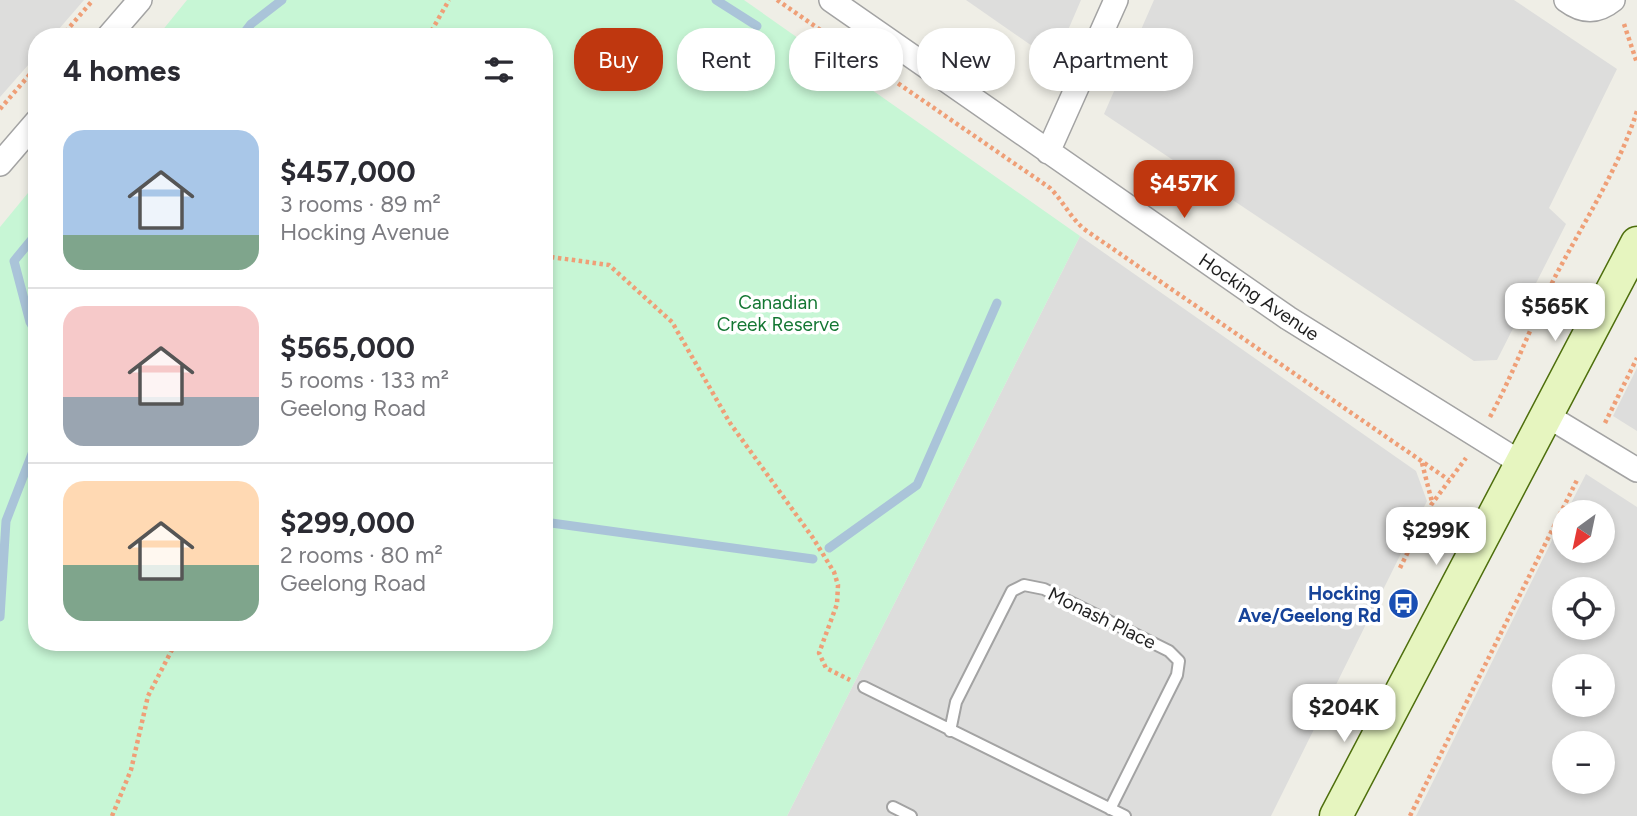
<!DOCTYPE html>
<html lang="en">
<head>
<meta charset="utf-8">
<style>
	body { margin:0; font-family:Figtree,sans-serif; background:#f7f7f7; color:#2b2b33; height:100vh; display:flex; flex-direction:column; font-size:26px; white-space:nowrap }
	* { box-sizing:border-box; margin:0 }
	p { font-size:23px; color:#7c7c81 }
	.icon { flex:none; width:38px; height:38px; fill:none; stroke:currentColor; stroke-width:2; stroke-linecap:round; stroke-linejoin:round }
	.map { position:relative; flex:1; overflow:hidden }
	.sheet { position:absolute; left:28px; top:28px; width:525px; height:623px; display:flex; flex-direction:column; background:#fff; border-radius:28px; box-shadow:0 4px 10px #0003 }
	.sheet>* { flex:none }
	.guide { position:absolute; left:574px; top:28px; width:665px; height:63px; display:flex; gap:14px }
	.needle { width:46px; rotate:213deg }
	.buttons { position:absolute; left:1552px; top:500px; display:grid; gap:14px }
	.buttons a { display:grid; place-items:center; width:63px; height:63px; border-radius:50%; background:#fff; box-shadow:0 4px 10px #0003; font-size:35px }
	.price { position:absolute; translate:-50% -60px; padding:0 16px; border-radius:14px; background:#fff; color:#222; font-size:23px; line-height:46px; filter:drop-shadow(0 2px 4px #0008) }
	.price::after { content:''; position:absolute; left:50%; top:42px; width:21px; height:16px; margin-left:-10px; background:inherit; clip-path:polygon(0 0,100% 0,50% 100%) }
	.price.current { background:#bf370f; color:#fff }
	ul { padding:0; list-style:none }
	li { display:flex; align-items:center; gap:21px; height:175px; padding:0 35px }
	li+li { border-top:2px solid #e1e1e2 }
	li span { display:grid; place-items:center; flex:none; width:196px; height:140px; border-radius:21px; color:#555 }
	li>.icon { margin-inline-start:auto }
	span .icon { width:84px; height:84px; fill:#fffc; stroke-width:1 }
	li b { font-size:30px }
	h2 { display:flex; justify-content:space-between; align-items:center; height:84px; padding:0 35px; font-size:30px }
	.pill { padding:0 24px; border-radius:28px; background:#fff; box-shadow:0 4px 10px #0003; font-size:24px; line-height:63px }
	.pill.current { background:#bf370f; color:#fff }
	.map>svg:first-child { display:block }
</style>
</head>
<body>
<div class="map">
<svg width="1637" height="816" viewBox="0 0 1637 816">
	<rect width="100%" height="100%" fill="#efeee6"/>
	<!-- residential -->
	<path fill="#dddddc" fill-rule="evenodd" d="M0,0H84L52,37H37V55L0,97Z
		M966,0H1081L1059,51L1045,55Z
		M1154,0H1514L1617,69L1549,208L1566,224L1497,360L1474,361L1104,114Z
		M1080,236L1416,471L1427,501L1271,816H787Z
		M1637,368V431L1613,416Z
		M1586,474L1637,507V816H1416L1564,516V551H1603V513H1566ZM1564,590H1603V628H1564ZM1564,667H1603V705H1564ZM1564,744H1603V782H1564Z"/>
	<!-- park -->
	<path fill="#c7f6d5" d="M187,0H744L1080,236L787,816H0V227L37,182V642H544V37H157Z"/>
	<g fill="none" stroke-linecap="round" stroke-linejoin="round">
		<!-- stream -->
		<path stroke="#aac4d9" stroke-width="9" d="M716,0L757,26
			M241,37L251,24L282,0
			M37,233L14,261L30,322L37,334
			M544,522L813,559
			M829,548L917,485L997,303
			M0,617L6,521L37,441"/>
		<defs>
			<path id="lane" d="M864,687L1125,816
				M950,731L956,702L1012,591L1024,585L1044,589L1169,651L1179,661L1177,675L1110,809
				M893,807L911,816"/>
			<path id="street" d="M831,0L1288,318L1521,463
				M1566,0C1582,12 1597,13 1613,0
				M108,37L140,0
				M1048,152L1116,0
				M0,164L37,121
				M1546,415L1637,470"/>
			<path id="secondary" d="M1336,816L1637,243"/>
		</defs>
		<!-- lane casing -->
		<use href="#lane" stroke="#a3a3a3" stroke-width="14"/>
		<!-- street casing -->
		<use href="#street" stroke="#a3a3a3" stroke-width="26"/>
		<!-- secondary casing -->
		<use href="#secondary" stroke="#4e6f0d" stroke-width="35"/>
		<!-- path -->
		<path stroke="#ef9f77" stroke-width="4.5" stroke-dasharray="3.5 3.5" stroke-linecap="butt" d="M777,0L1050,188C1063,201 1070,217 1084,229L1449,480
			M1624,24L1637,63
			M61,37L93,0
			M428,37L449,0
			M0,109L37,66
			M544,256L609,265L672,322L730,423L813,538L834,572L838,585L837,604L819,653L826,668L850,680
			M1490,417C1515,371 1532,322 1556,275C1584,222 1619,168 1637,111
			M1605,423L1637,358
			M1422,463L1432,502
			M1400,568L1431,505L1466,458
			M112,816L131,770L148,696L176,642
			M1410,816L1578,478"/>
		<!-- lane -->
		<use href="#lane" stroke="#fff" stroke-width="10"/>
		<!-- street -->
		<use href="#street" stroke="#fff" stroke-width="23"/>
		<!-- secondary -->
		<use href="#secondary" stroke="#e6f5bf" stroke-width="32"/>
	</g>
	<!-- icons -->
	<defs>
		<symbol id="bus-disc" viewBox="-11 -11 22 22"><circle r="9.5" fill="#1a4fb4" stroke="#fff"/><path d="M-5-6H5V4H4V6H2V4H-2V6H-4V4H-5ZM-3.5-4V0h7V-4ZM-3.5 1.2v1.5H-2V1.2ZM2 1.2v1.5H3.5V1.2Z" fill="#fff"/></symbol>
	</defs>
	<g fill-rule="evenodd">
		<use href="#bus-disc" x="1386" y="586" width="35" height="35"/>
	</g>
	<g text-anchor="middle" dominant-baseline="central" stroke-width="7" stroke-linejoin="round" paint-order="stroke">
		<!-- street labels -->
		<g font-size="19" fill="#1f1f1f" stroke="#fff">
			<text transform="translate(1259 297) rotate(34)">Hocking Avenue</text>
			<text transform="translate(1102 618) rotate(26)">Monash Place</text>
		</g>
		<!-- park labels -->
		<g font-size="19" fill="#147733" stroke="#fff">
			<text x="778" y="302">Canadian<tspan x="778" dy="22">Creek Reserve</tspan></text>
		</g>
		<!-- transit labels -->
		<g font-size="19" font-weight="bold" fill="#164399" stroke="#fff" text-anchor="end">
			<text x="1381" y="593">Hocking<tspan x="1381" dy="22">Ave/Geelong Rd</tspan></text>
		</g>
	</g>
</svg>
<div class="buttons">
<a><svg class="needle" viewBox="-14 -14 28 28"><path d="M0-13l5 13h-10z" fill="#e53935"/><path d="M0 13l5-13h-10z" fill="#7c7c81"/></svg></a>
<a><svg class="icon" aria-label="locate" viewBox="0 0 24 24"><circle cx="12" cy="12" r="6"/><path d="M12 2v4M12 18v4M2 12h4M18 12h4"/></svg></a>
<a>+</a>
<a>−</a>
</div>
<b class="price current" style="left:1184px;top:220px">$457K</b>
<b class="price" style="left:1555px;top:343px">$565K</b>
<b class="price" style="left:1436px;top:567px">$299K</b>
<b class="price" style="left:1344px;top:744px">$204K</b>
<div class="guide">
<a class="pill current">Buy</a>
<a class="pill">Rent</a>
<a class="pill">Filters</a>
<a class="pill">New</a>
<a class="pill">Apartment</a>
</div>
<section class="sheet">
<h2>4 homes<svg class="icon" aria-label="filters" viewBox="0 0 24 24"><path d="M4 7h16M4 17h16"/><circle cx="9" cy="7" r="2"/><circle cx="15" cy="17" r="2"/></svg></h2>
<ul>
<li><span style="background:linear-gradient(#a9c7e8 75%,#7fa58c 0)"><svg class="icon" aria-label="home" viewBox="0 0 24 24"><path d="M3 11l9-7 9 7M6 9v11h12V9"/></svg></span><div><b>$457,000</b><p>3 rooms · 89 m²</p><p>Hocking Avenue</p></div></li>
<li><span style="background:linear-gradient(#f6c9c9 65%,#9aa5b1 0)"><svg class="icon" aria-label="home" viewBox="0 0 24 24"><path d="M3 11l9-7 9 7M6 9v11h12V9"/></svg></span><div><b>$565,000</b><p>5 rooms · 133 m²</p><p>Geelong Road</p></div></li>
<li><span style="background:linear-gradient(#ffd9b3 60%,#7fa58c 0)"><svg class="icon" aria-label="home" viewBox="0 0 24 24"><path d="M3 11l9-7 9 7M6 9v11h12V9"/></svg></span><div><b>$299,000</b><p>2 rooms · 80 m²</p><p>Geelong Road</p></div></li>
</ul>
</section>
</div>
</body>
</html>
